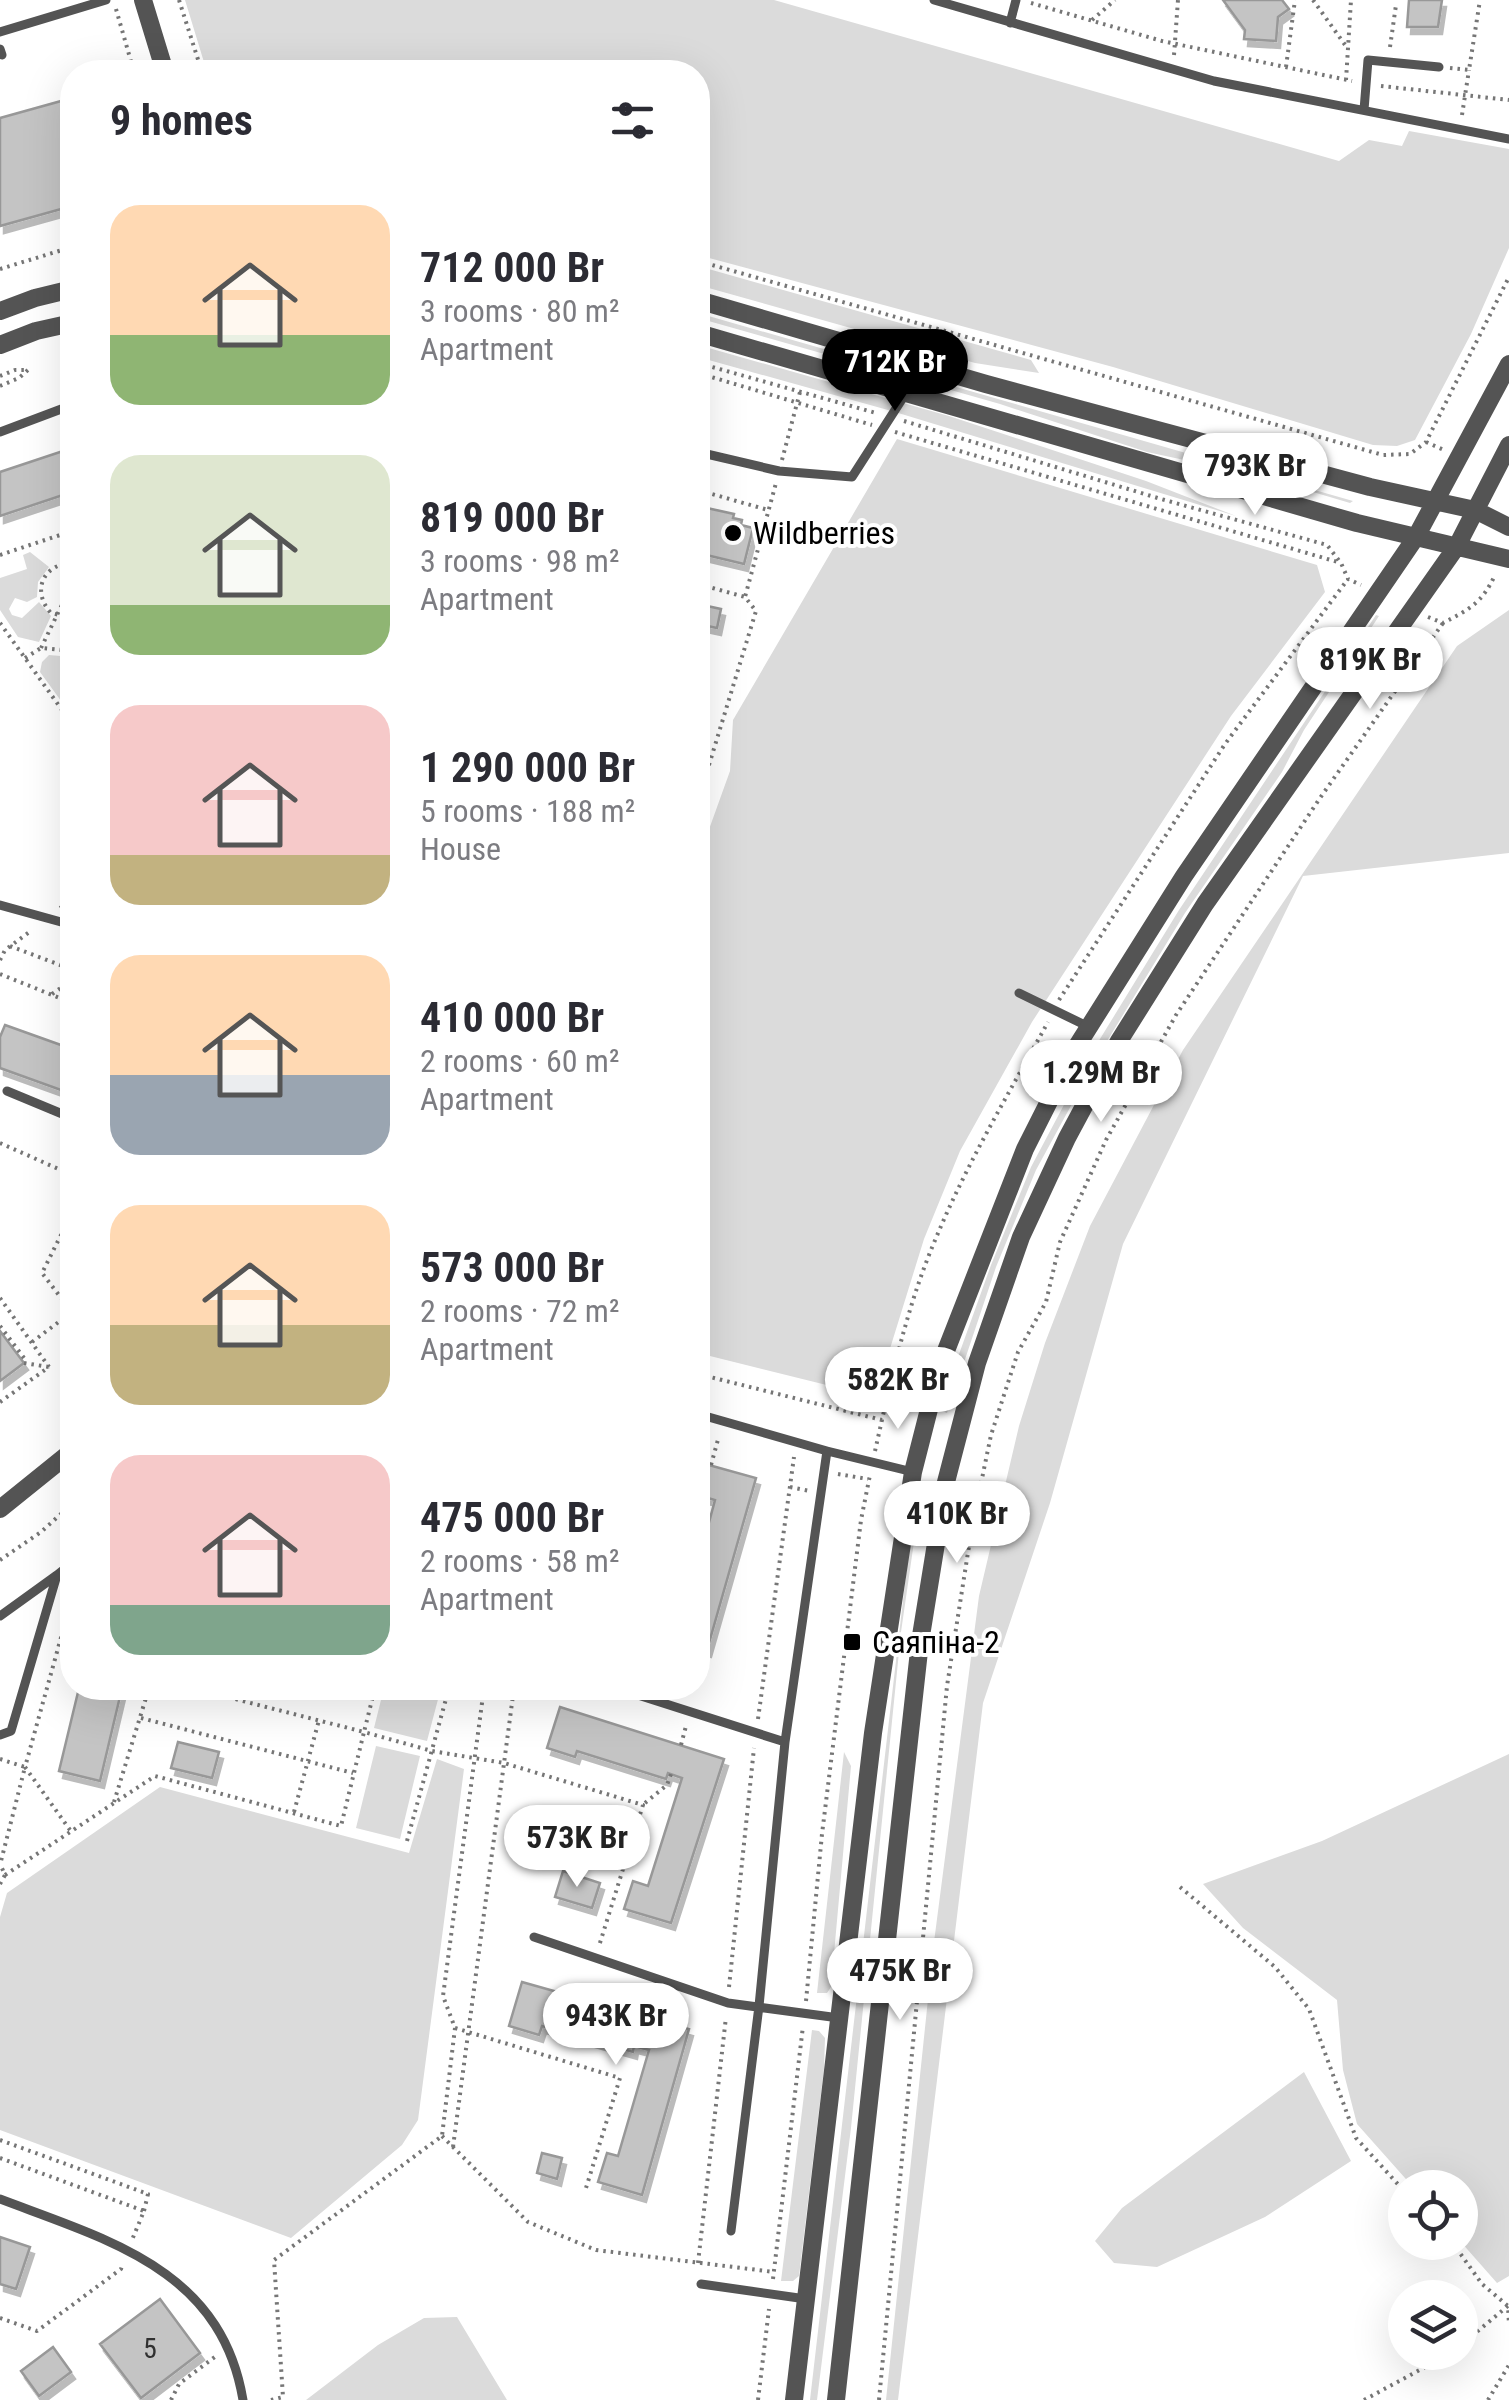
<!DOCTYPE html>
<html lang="en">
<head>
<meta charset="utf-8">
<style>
	body { margin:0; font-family:"Roboto Condensed",sans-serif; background:#f2f2f3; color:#2b2b33; height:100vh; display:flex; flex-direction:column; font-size:38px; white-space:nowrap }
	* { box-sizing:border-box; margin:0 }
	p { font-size:32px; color:#7c7c81 }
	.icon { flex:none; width:55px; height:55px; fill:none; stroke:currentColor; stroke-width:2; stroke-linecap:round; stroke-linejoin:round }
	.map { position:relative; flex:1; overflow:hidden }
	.side { position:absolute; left:60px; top:60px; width:650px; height:1640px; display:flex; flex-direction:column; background:#fff; border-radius:40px; box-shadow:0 10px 40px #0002 }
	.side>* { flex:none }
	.buttons { position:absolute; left:1388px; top:2170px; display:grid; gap:20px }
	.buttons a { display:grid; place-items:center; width:90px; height:90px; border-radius:50%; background:#fff; box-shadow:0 10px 40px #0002; font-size:50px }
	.price { position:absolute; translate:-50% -85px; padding:0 22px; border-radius:35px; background:#fff; color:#222; font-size:32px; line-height:65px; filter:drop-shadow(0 2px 5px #0008) }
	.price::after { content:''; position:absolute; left:50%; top:60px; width:30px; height:22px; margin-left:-15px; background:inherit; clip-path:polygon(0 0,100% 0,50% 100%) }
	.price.active { background:#000; color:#fff }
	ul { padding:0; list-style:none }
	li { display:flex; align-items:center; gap:30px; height:250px; padding:0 50px }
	li span { display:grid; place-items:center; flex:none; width:280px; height:200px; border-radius:30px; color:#555 }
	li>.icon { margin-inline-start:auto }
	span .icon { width:120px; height:120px; fill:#fffc; stroke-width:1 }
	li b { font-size:42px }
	h2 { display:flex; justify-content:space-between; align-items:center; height:120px; padding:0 50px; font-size:42px }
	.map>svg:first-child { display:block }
</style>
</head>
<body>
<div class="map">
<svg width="1509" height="2400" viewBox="0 0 1509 2400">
	<defs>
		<filter id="shadow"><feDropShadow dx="4" dy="7" stdDeviation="0" flood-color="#0004"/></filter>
	</defs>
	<rect width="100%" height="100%" fill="#fff"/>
	<!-- green -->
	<path fill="#dbdbdb" d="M185,0H774L1339,161L1369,140L1402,146L1409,131L1509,149V248L1471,334L1415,440L1397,446L1373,445L1113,367L698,255V72H207Z
		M698,266L1031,360L1039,373L975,363L698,285Z
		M698,313L1353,501L1350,503L1259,476L1147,452L1000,404L698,318Z
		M698,345L949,416L1146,481L1236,516L895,412L698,357Z
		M897,439L1317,565L1325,592L1231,716L1032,1022L960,1151L924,1239L875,1397L698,1353V860L730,771L733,720Z
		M30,552L49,567L38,582L37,597L27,602L15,598L9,609L12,615L22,618L39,602L51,616L39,642L18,637L0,610V578L27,569L23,555Z
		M1509,610V853L1303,876L1123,1244L1050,1503L983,1703L898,2400H886L934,1942L979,1596L1019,1426L1045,1343L1090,1226L1183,1050L1457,646Z
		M1376,615L1379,616L1304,730L1282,772L1185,913L1098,1056L1036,1170L996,1267L947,1413L939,1410L991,1265L1031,1167L1092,1052L1179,910Z
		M49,655L72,657V716L40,672L42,662Z
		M912,1523L916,1528L901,1632L851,2128L817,2400H810Z
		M384,1688H441L427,1741L374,1728Z
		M376,1746L420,1756L400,1839L356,1828Z
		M844,1752L851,1766L831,1987L827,1993H817Z
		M1509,1754V2276L1497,2283L1460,2241V2188L1413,2187L1357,2124L1343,2070L1337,2000L1243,1928L1203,1884L1322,1841Z
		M437,1759L464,1769L418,2120L402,2145L291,2238L0,2130V1917L7,1893L160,1787L409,1853Z
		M812,2030L819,2031L825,2038L824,2069L799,2276L793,2281H781Z
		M1304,2072L1351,2161L1265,2217L1157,2267L1114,2263L1095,2241L1122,2208Z
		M457,2317L507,2400H306L378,2345L424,2318Z"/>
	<!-- building -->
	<path fill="#c4c4c4" stroke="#989898" stroke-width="2.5" filter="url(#shadow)" d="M1223,0H1282L1289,9L1278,17L1276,41L1244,39L1245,30Z
		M1409,0H1442L1438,27H1407Z
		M72,98V206L0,226V118Z
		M72,448V492L0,516V472Z
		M698,506L734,514L733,518L742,520L741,525L753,528L744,564L698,553Z
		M698,604L721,609L717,628L698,624Z
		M5,1025L72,1049V1094L0,1068V1037Z
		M0,1331L24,1363L0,1381Z
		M698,1462L756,1478L707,1650L698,1647V1563L715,1500L698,1495Z
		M79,1688H122L100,1781L59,1771Z
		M560,1707L724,1759L671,1923L624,1909L633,1881L648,1886L682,1778L668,1773L666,1779L577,1751L575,1757L547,1748Z
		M178,1742L219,1752L212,1778L171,1768Z
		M563,1871L600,1883L592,1908L555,1897Z
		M522,1982L689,2029L642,2195L598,2182L607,2153L618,2156L649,2050L634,2046L633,2052L542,2026L539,2035L509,2026Z
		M542,2153L562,2158L557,2179L537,2173Z
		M0,2237L30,2247L16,2289L0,2284Z
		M160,2299L200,2353L141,2398L100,2344Z
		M53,2347L71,2372L39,2396L21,2371Z"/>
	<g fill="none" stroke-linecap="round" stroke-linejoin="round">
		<!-- path -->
		<path stroke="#767676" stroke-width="4" stroke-dasharray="2.5 5" stroke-linecap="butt" d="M179,0L202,72
			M1313,0L1348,49
			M1031,3L1162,41L1352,81
			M116,9L134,72
			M1092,20L1115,0
			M1390,47L1396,5
			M1174,55L1178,0
			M1286,67L1295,0
			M1450,68L1469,70L1480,0
			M1346,80L1351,0
			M1381,86L1509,100
			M1462,115L1469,70
			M698,261L1383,455L1410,454L1426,442L1509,277
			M0,269L72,247
			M698,363L876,413
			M698,373L872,425
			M0,376L15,370H28
			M0,386L19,378L28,370
			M904,421L1161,499L1327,545L1341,563L1348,579L1361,585
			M895,432L1341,563
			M1426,442L1444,450
			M782,460L800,392
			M698,490L768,510
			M0,555L72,531
			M72,563C43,564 31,591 51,613L72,618
			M698,584L745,597
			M1428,617L1443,623C1470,609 1482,603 1495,575
			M0,623L72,724
			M41,648L72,584
			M25,658L41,648L72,651
			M698,801L756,611L745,597L776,483
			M60,908L72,899
			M10,946L68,968
			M0,960L5,950L32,930
			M72,960L67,978L72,989
			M0,974L72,1003
			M52,994L68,983
			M1059,1000L1225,744L1348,579
			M0,1143L72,1175
			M0,1298L49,1367
			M72,1312L42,1273L68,1221L72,1224
			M0,1326L24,1358V1363L49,1367
			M32,1342L72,1312
			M698,1374L882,1420
			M0,1402L49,1367
			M875,1451C891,1380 907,1305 936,1238C967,1163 1009,1093 1048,1022
			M711,1465L719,1436
			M838,1474L868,1479
			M790,1487L810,1491
			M698,1502L702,1496
			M0,1560L41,1532L72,1504
			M61,1632L72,1635
			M192,1688L364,1732L375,1688
			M576,1688L603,1697
			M141,1718L353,1773
			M758,1719L794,1457
			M681,1745L686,1726
			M0,1759L25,1767L0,1865
			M114,1802L149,1688
			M645,1803L667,1785L671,1774
			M294,1812L319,1720
			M70,1830L25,1767L72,1598
			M407,1841L449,1688
			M5,1875L155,1776L341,1826L364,1732L432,1751L504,1763L643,1805L599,1946
			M0,1884L5,1875L1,1866
			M1180,1887L1275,1967L1309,2009L1356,2138L1405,2192
			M729,1987L754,1748
			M806,2001L822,1834L861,1520L870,1475
			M455,2028L620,2078L586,2188
			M442,2136L528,2222L596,2250L774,2272
			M0,2140L148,2194L144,2211
			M453,2147L514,1688
			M0,2158L144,2211L132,2240
			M1452,2242L1482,2284L1508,2306L1509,2325
			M698,2263L726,2017
			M773,2279L803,2026
			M0,2318L37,2331L121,2269L123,2263
			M1460,2346L1509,2305
			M171,2400L179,2384L216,2356
			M271,2400L283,2397L274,2260L442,2136L455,2028L443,1996L484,1688
			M758,2400L769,2309
			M879,2400L947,1686L972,1527L991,1435L1018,1352L1046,1302L1060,1242L1106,1140L1176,1015L1320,798L1443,623
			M1364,2400L1453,2352
			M1488,2400L1509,2365"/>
		<!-- lane -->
		<path stroke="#545454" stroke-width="9" d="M934,0L1214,81L1509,139
			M1010,23L1016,0
			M0,32L106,0
			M0,49L2,55
			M1364,110L1368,60L1439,67
			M0,432L72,405
			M698,452L779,471L852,477L906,393
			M0,905L72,925
			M1019,993L1089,1027
			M7,1091L72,1118
			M72,1248L70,1253L72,1257
			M698,1414L827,1451L785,1742L759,2006L731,2231
			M827,1451L913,1472
			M0,1616L57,1575
			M616,1688L785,1742
			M0,1735L11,1731L57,1575L72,1563
			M534,1937L728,2003L839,2018
			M0,2199C108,2240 221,2269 243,2400
			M701,2284L806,2299"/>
		<!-- street -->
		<path stroke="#545454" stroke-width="18" d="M143,0L165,72
			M698,300L986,384L1370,487L1475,510L1509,527
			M0,311L35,298L72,289
			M698,333L1357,523L1509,559
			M0,345L36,331L72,323
			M0,1509L72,1451
			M794,2400L873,1733L913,1472L940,1366L1025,1149L1077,1046L1184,876L1416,537L1509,364
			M836,2400L920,1642L946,1482L977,1363L1021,1237L1067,1138L1119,1041L1205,904L1457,546L1509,445"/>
	</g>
	<!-- markers -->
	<g fill="#000" stroke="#fff" stroke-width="4">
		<circle cx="733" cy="533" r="10"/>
		<rect x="842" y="1632" width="20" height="20" rx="5"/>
	</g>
	<g text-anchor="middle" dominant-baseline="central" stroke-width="8" stroke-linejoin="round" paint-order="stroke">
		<!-- number labels -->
		<g font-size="28" fill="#313131">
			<text x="150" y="2348">5</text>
		</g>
		<!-- poi labels -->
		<g font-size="32" fill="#000" stroke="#fff" text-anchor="start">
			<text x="753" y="533">Wildberries</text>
			<text x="872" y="1642">Саяпіна-2</text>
		</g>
	</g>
</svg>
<div class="buttons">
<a><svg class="icon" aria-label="locate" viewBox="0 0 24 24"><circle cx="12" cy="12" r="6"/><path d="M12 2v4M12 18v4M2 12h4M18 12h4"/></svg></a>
<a><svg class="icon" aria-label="layers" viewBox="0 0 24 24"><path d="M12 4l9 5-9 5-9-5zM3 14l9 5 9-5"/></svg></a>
</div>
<b class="price active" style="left:895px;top:414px">712K Br</b>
<b class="price" style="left:1255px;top:518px">793K Br</b>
<b class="price" style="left:1370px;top:712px">819K Br</b>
<b class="price" style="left:1101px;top:1125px">1.29M Br</b>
<b class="price" style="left:898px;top:1432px">582K Br</b>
<b class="price" style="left:957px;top:1566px">410K Br</b>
<b class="price" style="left:577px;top:1890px">573K Br</b>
<b class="price" style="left:900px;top:2023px">475K Br</b>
<b class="price" style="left:616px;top:2068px">943K Br</b>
<section class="side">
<h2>9 homes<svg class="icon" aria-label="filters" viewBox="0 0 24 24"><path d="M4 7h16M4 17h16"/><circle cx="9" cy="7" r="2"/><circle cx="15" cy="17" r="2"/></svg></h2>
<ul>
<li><span style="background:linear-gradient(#ffd9b3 65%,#8fb573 0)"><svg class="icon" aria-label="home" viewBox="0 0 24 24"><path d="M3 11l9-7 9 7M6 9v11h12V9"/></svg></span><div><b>712 000 Br</b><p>3 rooms · 80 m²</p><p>Apartment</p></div></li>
<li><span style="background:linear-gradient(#dfe7d0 75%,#8fb573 0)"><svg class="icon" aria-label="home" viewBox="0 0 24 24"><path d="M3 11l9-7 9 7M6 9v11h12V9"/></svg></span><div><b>819 000 Br</b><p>3 rooms · 98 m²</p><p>Apartment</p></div></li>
<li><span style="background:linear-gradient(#f6c9c9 75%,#c2b280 0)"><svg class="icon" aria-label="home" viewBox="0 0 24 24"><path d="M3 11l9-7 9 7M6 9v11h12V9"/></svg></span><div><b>1 290 000 Br</b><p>5 rooms · 188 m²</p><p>House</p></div></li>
<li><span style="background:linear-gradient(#ffd9b3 60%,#9aa5b1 0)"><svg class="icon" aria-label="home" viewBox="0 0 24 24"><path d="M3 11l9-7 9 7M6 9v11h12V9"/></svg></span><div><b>410 000 Br</b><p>2 rooms · 60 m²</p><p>Apartment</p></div></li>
<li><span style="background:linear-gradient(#ffd9b3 60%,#c2b280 0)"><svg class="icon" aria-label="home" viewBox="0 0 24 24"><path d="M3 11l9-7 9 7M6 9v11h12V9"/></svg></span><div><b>573 000 Br</b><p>2 rooms · 72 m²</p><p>Apartment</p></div></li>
<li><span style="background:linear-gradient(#f6c9c9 75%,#7fa58c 0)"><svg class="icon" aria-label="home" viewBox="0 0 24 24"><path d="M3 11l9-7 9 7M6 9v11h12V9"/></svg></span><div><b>475 000 Br</b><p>2 rooms · 58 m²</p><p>Apartment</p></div></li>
</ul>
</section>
</div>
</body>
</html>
